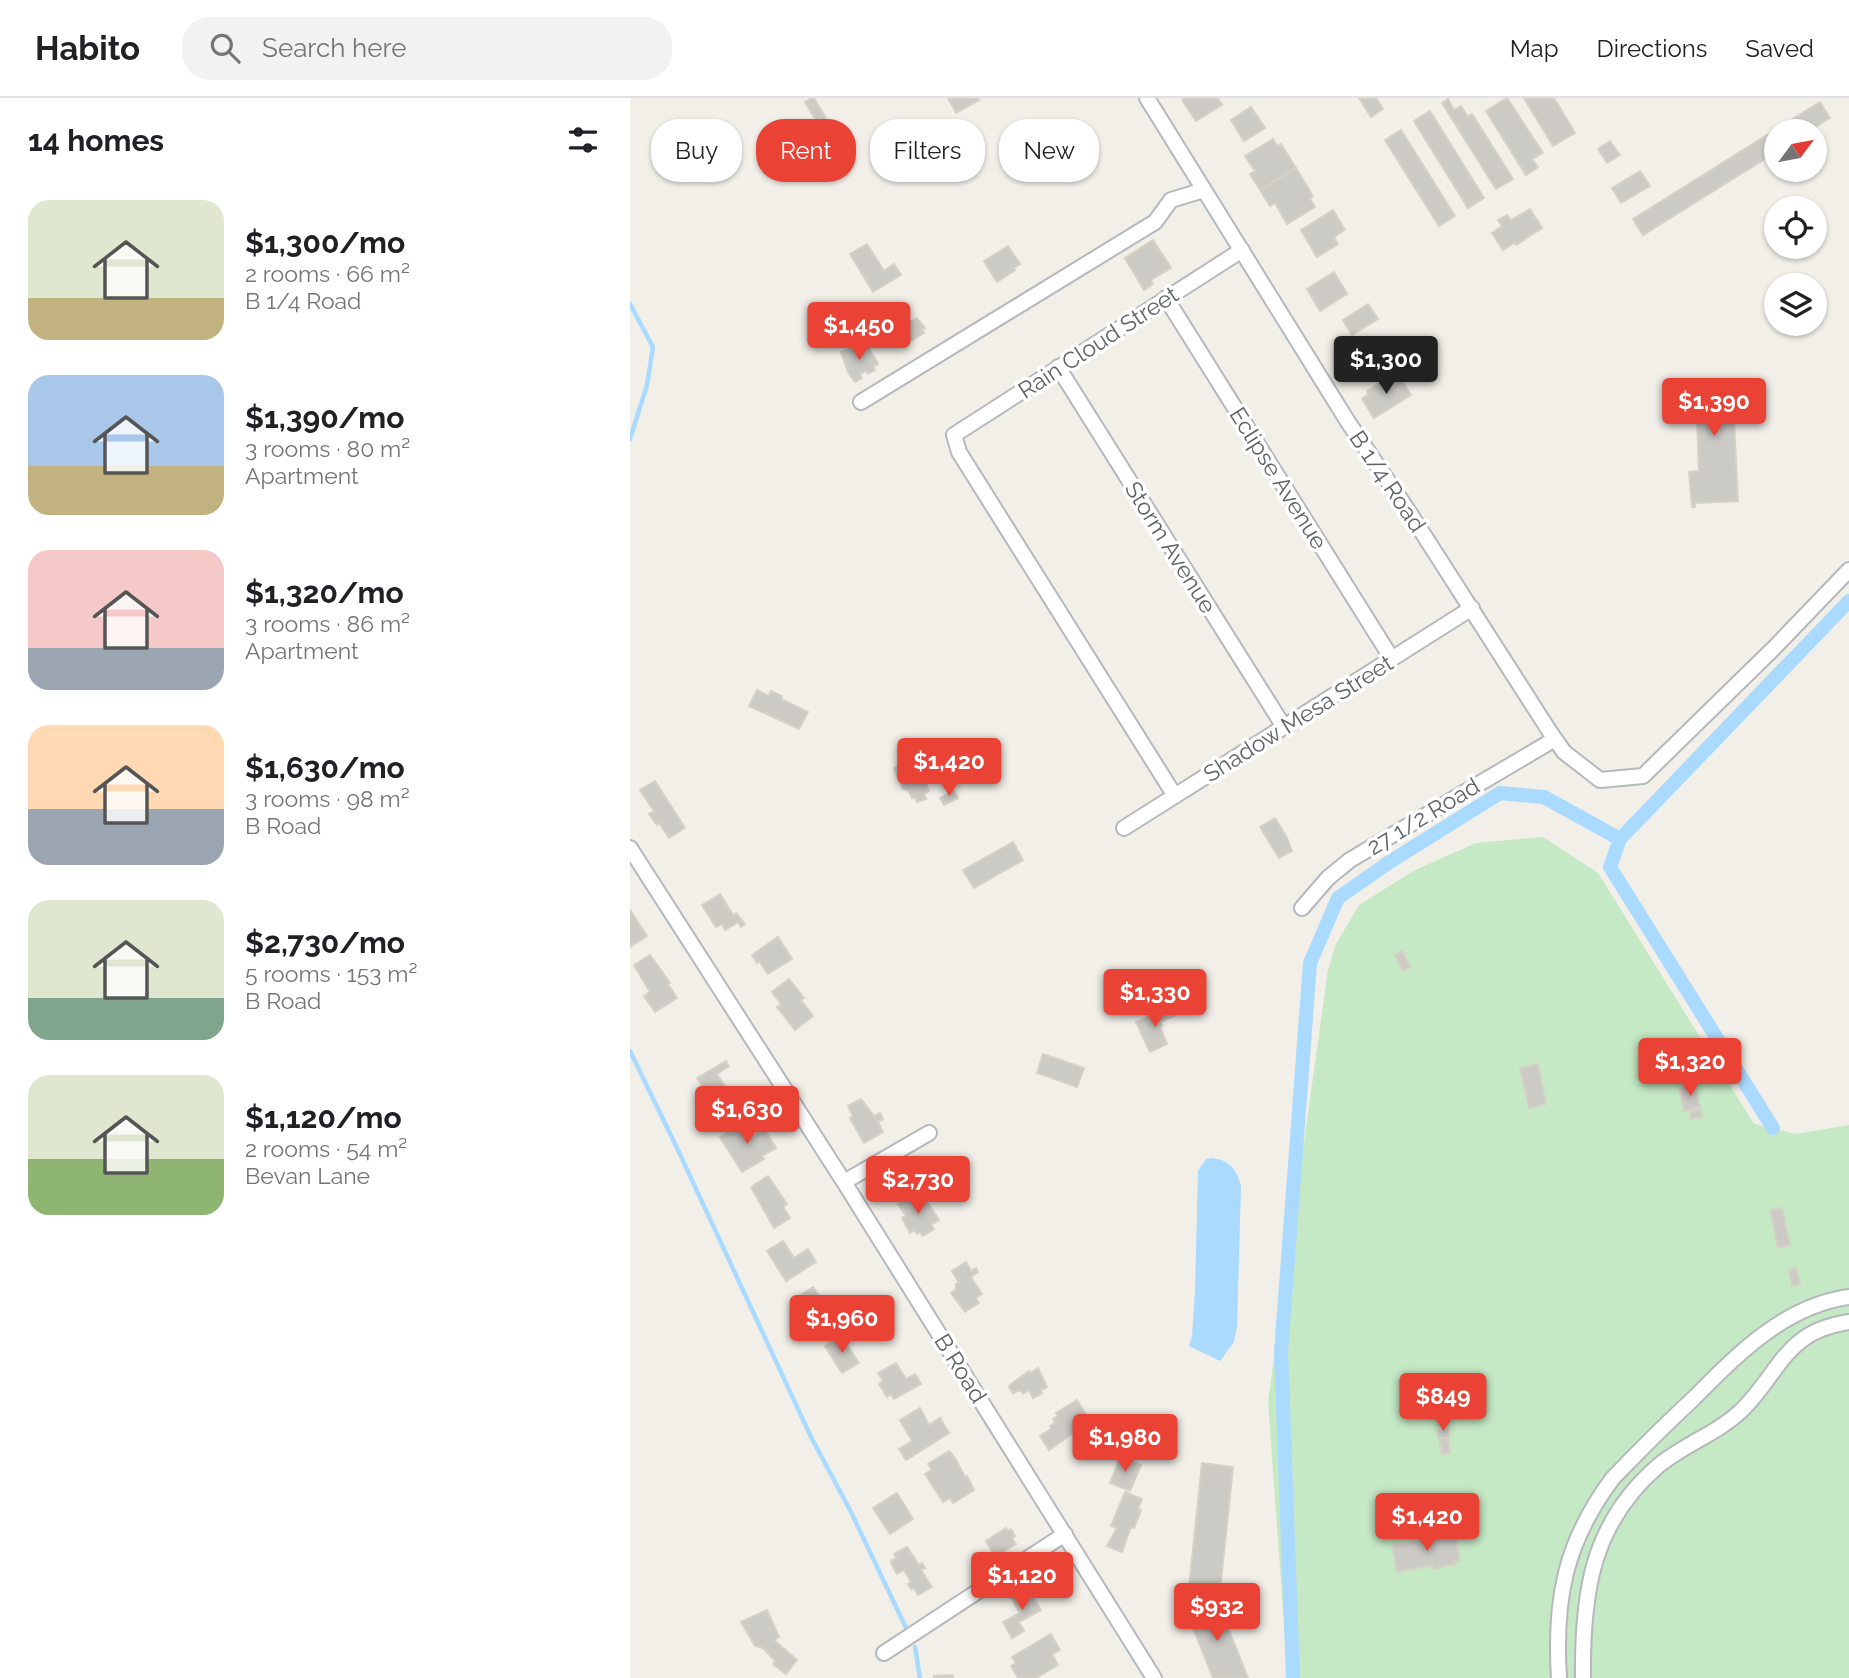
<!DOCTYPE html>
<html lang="en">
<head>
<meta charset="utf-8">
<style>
	body { margin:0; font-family:Raleway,sans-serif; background:#f2f2f2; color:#202124; height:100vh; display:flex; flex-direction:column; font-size:26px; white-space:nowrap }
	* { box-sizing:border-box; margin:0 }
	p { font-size:23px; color:#757577 }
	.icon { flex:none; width:38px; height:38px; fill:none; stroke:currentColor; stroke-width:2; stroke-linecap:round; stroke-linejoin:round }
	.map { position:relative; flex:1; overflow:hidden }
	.details { display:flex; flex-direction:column; background:#fff; width:630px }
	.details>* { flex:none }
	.guide { position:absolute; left:21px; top:21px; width:665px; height:63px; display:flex; gap:14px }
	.needle { width:46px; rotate:58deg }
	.fabs { position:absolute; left:1134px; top:21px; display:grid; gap:14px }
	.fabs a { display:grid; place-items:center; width:63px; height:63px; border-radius:50%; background:#fff; box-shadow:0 2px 5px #0004; font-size:35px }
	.price { position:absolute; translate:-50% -60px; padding:0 16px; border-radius:7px; background:#ea4335; color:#fff; font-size:23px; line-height:46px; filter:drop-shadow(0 2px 4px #0008) }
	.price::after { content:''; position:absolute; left:50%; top:42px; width:21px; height:16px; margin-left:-10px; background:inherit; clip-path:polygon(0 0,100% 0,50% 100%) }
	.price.current { background:#222; color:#fff }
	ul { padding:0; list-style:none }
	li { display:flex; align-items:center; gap:21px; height:175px; padding:0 28px }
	li span { display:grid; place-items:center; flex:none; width:196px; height:140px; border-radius:21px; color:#555 }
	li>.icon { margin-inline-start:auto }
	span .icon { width:84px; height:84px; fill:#fffc; stroke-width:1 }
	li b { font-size:30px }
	h2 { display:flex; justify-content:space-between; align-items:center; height:84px; padding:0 28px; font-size:30px }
	.pill { padding:0 24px; border-radius:28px; background:#fff; box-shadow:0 2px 5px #0004; font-size:24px; line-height:63px }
	.pill.current { background:#ea4335; color:#fff }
	header { display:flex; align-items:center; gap:42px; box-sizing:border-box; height:98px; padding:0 35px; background:#fff; border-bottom:2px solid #e0e0e0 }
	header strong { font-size:33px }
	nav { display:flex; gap:38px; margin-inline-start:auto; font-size:24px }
	.search { width:490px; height:63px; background:#f2f2f2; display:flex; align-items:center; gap:18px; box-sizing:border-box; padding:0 24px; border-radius:28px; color:#757577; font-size:26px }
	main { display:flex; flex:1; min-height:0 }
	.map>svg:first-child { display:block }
</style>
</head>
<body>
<header>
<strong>Habito</strong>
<div class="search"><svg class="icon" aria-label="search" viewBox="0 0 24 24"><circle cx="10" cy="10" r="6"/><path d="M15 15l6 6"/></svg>Search here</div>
<nav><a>Map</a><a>Directions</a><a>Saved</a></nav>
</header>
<main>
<section class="details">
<h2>14 homes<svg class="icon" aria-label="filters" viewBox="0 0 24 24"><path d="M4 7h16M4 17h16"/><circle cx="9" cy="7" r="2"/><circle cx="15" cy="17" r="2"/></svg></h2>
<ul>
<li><span style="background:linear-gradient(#dfe7d0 70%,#c2b280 0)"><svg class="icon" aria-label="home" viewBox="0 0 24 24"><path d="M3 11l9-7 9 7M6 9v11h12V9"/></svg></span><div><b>$1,300/mo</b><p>2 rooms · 66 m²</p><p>B 1/4 Road</p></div></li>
<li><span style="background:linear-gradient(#a9c7e8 65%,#c2b280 0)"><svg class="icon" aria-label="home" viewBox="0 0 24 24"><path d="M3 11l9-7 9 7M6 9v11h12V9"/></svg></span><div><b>$1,390/mo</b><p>3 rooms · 80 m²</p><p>Apartment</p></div></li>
<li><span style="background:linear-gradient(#f6c9c9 70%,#9aa5b1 0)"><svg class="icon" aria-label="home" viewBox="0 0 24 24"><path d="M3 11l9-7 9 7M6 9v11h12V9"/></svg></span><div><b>$1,320/mo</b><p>3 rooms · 86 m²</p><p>Apartment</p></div></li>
<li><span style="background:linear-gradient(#ffd9b3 60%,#9aa5b1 0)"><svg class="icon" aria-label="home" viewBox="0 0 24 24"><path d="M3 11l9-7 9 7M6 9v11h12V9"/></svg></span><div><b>$1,630/mo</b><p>3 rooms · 98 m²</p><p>B Road</p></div></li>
<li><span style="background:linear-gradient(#dfe7d0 70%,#7fa58c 0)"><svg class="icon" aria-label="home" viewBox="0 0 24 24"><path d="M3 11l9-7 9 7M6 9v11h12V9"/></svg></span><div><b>$2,730/mo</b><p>5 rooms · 153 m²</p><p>B Road</p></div></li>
<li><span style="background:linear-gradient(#dfe7d0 60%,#8fb573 0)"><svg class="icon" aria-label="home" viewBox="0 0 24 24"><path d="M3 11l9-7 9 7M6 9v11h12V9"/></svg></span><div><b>$1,120/mo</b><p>2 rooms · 54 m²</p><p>Bevan Lane</p></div></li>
</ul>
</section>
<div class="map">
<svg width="1219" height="1580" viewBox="0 0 1219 1580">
	<rect width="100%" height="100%" fill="#f1efe8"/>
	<!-- green -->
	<path fill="#c5e8c5" d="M913,739L968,775L1124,1026L1165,1036L1219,1027V1580H658L638,1304L698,872L706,846L729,807L785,772L846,745Z"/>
	<!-- water -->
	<path fill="#aadaff" d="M582,1060C599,1062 607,1071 611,1088L607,1229L604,1244L590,1263L559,1248L562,1238L565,1192L568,1073L576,1061Z"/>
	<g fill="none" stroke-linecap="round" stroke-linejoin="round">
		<!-- stream -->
		<path stroke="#aadaff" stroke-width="4.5" d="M0,206L23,249L17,287L0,341
			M0,953L48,1052L181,1339L220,1412L278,1534
			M285,1549L290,1580"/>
		<!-- canal -->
		<path stroke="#aadaff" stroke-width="14" d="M1143,1030L980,769L990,741L1219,503
			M663,1580L651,1254L680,865L708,800L758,765L870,695L914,699L990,741"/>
	</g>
	<!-- building -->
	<path fill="#cccac5" stroke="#d6d1c6" stroke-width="2" d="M182,0H184L208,41L200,46L175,4Z
		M318,0H347L349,2L326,15Z
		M556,0H588L592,7L566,23L552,2Z
		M729,0H746L753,11L741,19Z
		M877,0L913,55L902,61L908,69L896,77L856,13Z
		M894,0H924L945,35L923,48Z
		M818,1L824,12L831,8L838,19L842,16L883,81L866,91L812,5Z
		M1190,4L1200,20L1179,33H1146V54L1013,137L1003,121Z
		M621,9L635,30L614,43L601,22Z
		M800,13L854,100L838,110L784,23Z
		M771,32L825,118L809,128L755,42Z
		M643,41L647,48L651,46L666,70L630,92L620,76L625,73L615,58Z
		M980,43L990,57L977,65L968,51Z
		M666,70L683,98L680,101L685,109L657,126L645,105L640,108L630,92Z
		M1010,73L1020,88L991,105L982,90Z
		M900,111L912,130L886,147L884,145L873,152L862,135L872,128L868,122L877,117L881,122Z
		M703,112L715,132L704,139L708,146L687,159L671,132Z
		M523,142L541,170L521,182L523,186L514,192L495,160Z
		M237,146L254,173L264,166L271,177L243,194L220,156Z
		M378,148L390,166L384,170L385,172L367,184L354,163Z
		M704,174L717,196L690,213L677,191Z
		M738,206L748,221L722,237L713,222Z
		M287,220L295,230L292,231L294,235L276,246L274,243L268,246L266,243L259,247L250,232L260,226L266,232Z
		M237,247L248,266L243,269L245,272L238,276L236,273L230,276L232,280L225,284L218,274L211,254L227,248L230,251Z
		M769,278L781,297L744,320L732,301L738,296L737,293L755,282L757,285Z
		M1122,290L1124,322L1104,323L1108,403L1065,405V409H1062L1059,374L1069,373L1067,324L1041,325L1040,294Z
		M127,592L138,598L141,593L152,598L151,601L178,614L169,631L119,608Z
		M286,661L291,673L298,669L301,678L294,681L299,693L294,696L296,701L287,704L285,699L282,700L279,693L273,691L264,670Z
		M25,683L55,730L39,740L29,725L27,727L19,716L24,713L10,692Z
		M324,693L328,700L314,707L310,700Z
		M645,720L657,740L662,753L649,760L630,729Z
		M383,744L393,762L344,790L333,772Z
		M90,796L103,817L106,815L115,826L111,829L108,824L95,832L92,826L86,829L72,807Z
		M0,812L17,838L0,849Z
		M148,839L162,861L138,876L129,863L127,865L122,857Z
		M772,853L780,869L773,873L765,857Z
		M20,857L40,885L38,886L47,900L25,914L14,898L20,894L4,867Z
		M159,881L174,900L171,902L183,918L165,932L147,909L151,906L142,894Z
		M543,909L546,917L530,924L532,928L530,929L537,946L520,954L506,924Z
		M413,956L454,970L447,989L407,975Z
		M96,963L99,968L87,976L108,1009L92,1019L67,980Z
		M908,966L916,1006L899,1010L890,970Z
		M1065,986L1070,1009L1054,1013L1049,990Z
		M231,1001L244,1018L250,1015L253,1021L248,1024L253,1034L234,1045L220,1020L223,1018L218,1008Z
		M1070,1012L1072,1019L1061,1021L1060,1014Z
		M112,1025L121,1040L134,1031L146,1050L132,1058L134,1061L112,1074L90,1039Z
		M138,1078L157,1106L153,1109L160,1120L144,1130L121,1089Z
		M285,1096L292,1108L298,1105L309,1122L301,1127L304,1131L293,1138L290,1134L287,1136L284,1132L280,1135L272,1120L276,1118L268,1106Z
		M1152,1110L1160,1147L1148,1150L1140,1112Z
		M153,1143L164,1160L178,1151L186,1164L156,1183L137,1153Z
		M336,1164L341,1173L346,1170L348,1174L341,1179L352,1196L346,1200L349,1205L335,1214L321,1195L326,1191V1186L329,1185L322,1173Z
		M1166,1170L1170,1186L1162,1188L1159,1172Z
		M183,1189L200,1213L203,1211L206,1215L188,1226L180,1213L173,1218L165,1205L171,1202L169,1198Z
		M211,1238L229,1265L212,1275L195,1248Z
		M266,1265L276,1281L285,1276L291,1286L264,1301L261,1296L257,1299L249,1286L253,1283L248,1275Z
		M408,1270L417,1289L410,1293L412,1295L403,1300L399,1292L393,1296L390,1292L383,1295L379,1289L381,1286L399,1273L400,1275Z
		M447,1302L460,1323L419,1352L410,1338L421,1331L420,1328L425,1325L423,1321L428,1318L426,1315Z
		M821,1308L822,1314L814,1316L812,1310Z
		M290,1310L299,1327L310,1320L319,1335L276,1362L269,1351L282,1343L270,1322Z
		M818,1330L819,1339L809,1340L807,1332Z
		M818,1340L820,1355L812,1356L809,1341Z
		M319,1353L325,1360L335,1379L337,1378L344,1392L323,1405L320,1400L313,1404L295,1376L302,1372L298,1366Z
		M491,1358L511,1367L500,1393L480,1385Z
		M572,1365L603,1369L590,1493L559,1489Z
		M495,1394L512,1401L508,1411L511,1412L510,1415L504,1430L501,1429L492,1454L477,1448L487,1430L481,1428Z
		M267,1395L283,1421L260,1436L243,1410Z
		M376,1430L378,1433L381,1431L385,1438L382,1440L386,1446L365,1459L356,1443Z
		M825,1435L830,1462L824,1463L825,1466L803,1471L802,1467L767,1474L762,1447Z
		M277,1449L289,1467L292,1465L295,1470L291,1472L302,1489L288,1497L284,1490L281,1491L278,1486L281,1484L274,1472L267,1476L262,1467L261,1463L266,1460L264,1456Z
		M367,1457L371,1464L358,1472L354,1464Z
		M398,1490L411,1512L389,1524L394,1533L382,1540L373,1524L390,1515L381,1499Z
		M588,1505L618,1580H583L558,1517Z
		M137,1512L149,1539L144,1542L167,1562L156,1576L143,1566L145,1563L133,1550L125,1548L111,1524Z
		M421,1536L430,1552L422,1556L428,1567L406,1580H388L381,1568L386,1565L382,1559Z
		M323,1577V1580H304V1578Z"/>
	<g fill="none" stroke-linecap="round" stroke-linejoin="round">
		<defs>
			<path id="minor" d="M517,0L718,324L781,417L920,634L934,654L970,682L1013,678L1144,550L1219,472
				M536,200L762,561
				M428,269L654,629
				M231,304L525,124L541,102L574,92
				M545,698L344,378L329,354L324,337L612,152
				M494,730L842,510
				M0,750L214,1084L524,1580
				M672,810L698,780L720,762L925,641
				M214,1084L299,1035
				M254,1555L435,1436
				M929,1580C924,1501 935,1444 983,1380C1009,1353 1036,1326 1064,1300C1108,1256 1154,1208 1219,1199
				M953,1580C952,1496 961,1426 1028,1368C1054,1346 1087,1336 1112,1312C1152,1272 1154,1234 1219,1224"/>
		</defs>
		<!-- minor casing -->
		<use href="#minor" stroke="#b5b8bc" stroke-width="18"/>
		<!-- minor -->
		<use href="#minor" stroke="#fff" stroke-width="14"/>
	</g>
	<g text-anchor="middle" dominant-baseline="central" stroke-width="7" stroke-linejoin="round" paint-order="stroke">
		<!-- street labels -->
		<g font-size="23" fill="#5f6368" stroke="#fff">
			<text transform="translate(468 244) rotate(-33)">Rain Cloud Street</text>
			<text transform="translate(649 380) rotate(58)">Eclipse Avenue</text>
			<text transform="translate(758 383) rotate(56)">B 1/4 Road</text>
			<text transform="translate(541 449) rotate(58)">Storm Avenue</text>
			<text transform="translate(668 620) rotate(-32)">Shadow Mesa Street</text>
			<text transform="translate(793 718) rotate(-31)">27 1/2 Road</text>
			<text transform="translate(331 1270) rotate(58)">B Road</text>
		</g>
	</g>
</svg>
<div class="fabs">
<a><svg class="needle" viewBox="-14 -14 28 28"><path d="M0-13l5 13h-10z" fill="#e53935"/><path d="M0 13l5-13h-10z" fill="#757577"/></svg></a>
<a><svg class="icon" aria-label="locate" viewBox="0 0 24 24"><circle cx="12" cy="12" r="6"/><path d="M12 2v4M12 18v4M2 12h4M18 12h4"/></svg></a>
<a><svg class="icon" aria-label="layers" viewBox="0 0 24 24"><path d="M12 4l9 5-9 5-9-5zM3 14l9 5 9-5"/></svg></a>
</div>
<b class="price" style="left:229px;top:264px">$1,450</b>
<b class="price current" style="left:756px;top:298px">$1,300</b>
<b class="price" style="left:1084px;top:340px">$1,390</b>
<b class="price" style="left:319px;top:700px">$1,420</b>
<b class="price" style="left:525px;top:931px">$1,330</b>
<b class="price" style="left:1060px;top:1000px">$1,320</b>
<b class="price" style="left:117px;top:1048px">$1,630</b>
<b class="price" style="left:288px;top:1118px">$2,730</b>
<b class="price" style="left:212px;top:1257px">$1,960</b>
<b class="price" style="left:813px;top:1335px">$849</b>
<b class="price" style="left:495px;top:1376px">$1,980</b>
<b class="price" style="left:797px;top:1455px">$1,420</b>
<b class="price" style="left:392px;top:1514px">$1,120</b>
<b class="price" style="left:587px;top:1545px">$932</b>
<div class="guide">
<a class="pill">Buy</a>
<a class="pill current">Rent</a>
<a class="pill">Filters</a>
<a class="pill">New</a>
</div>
</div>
</main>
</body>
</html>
